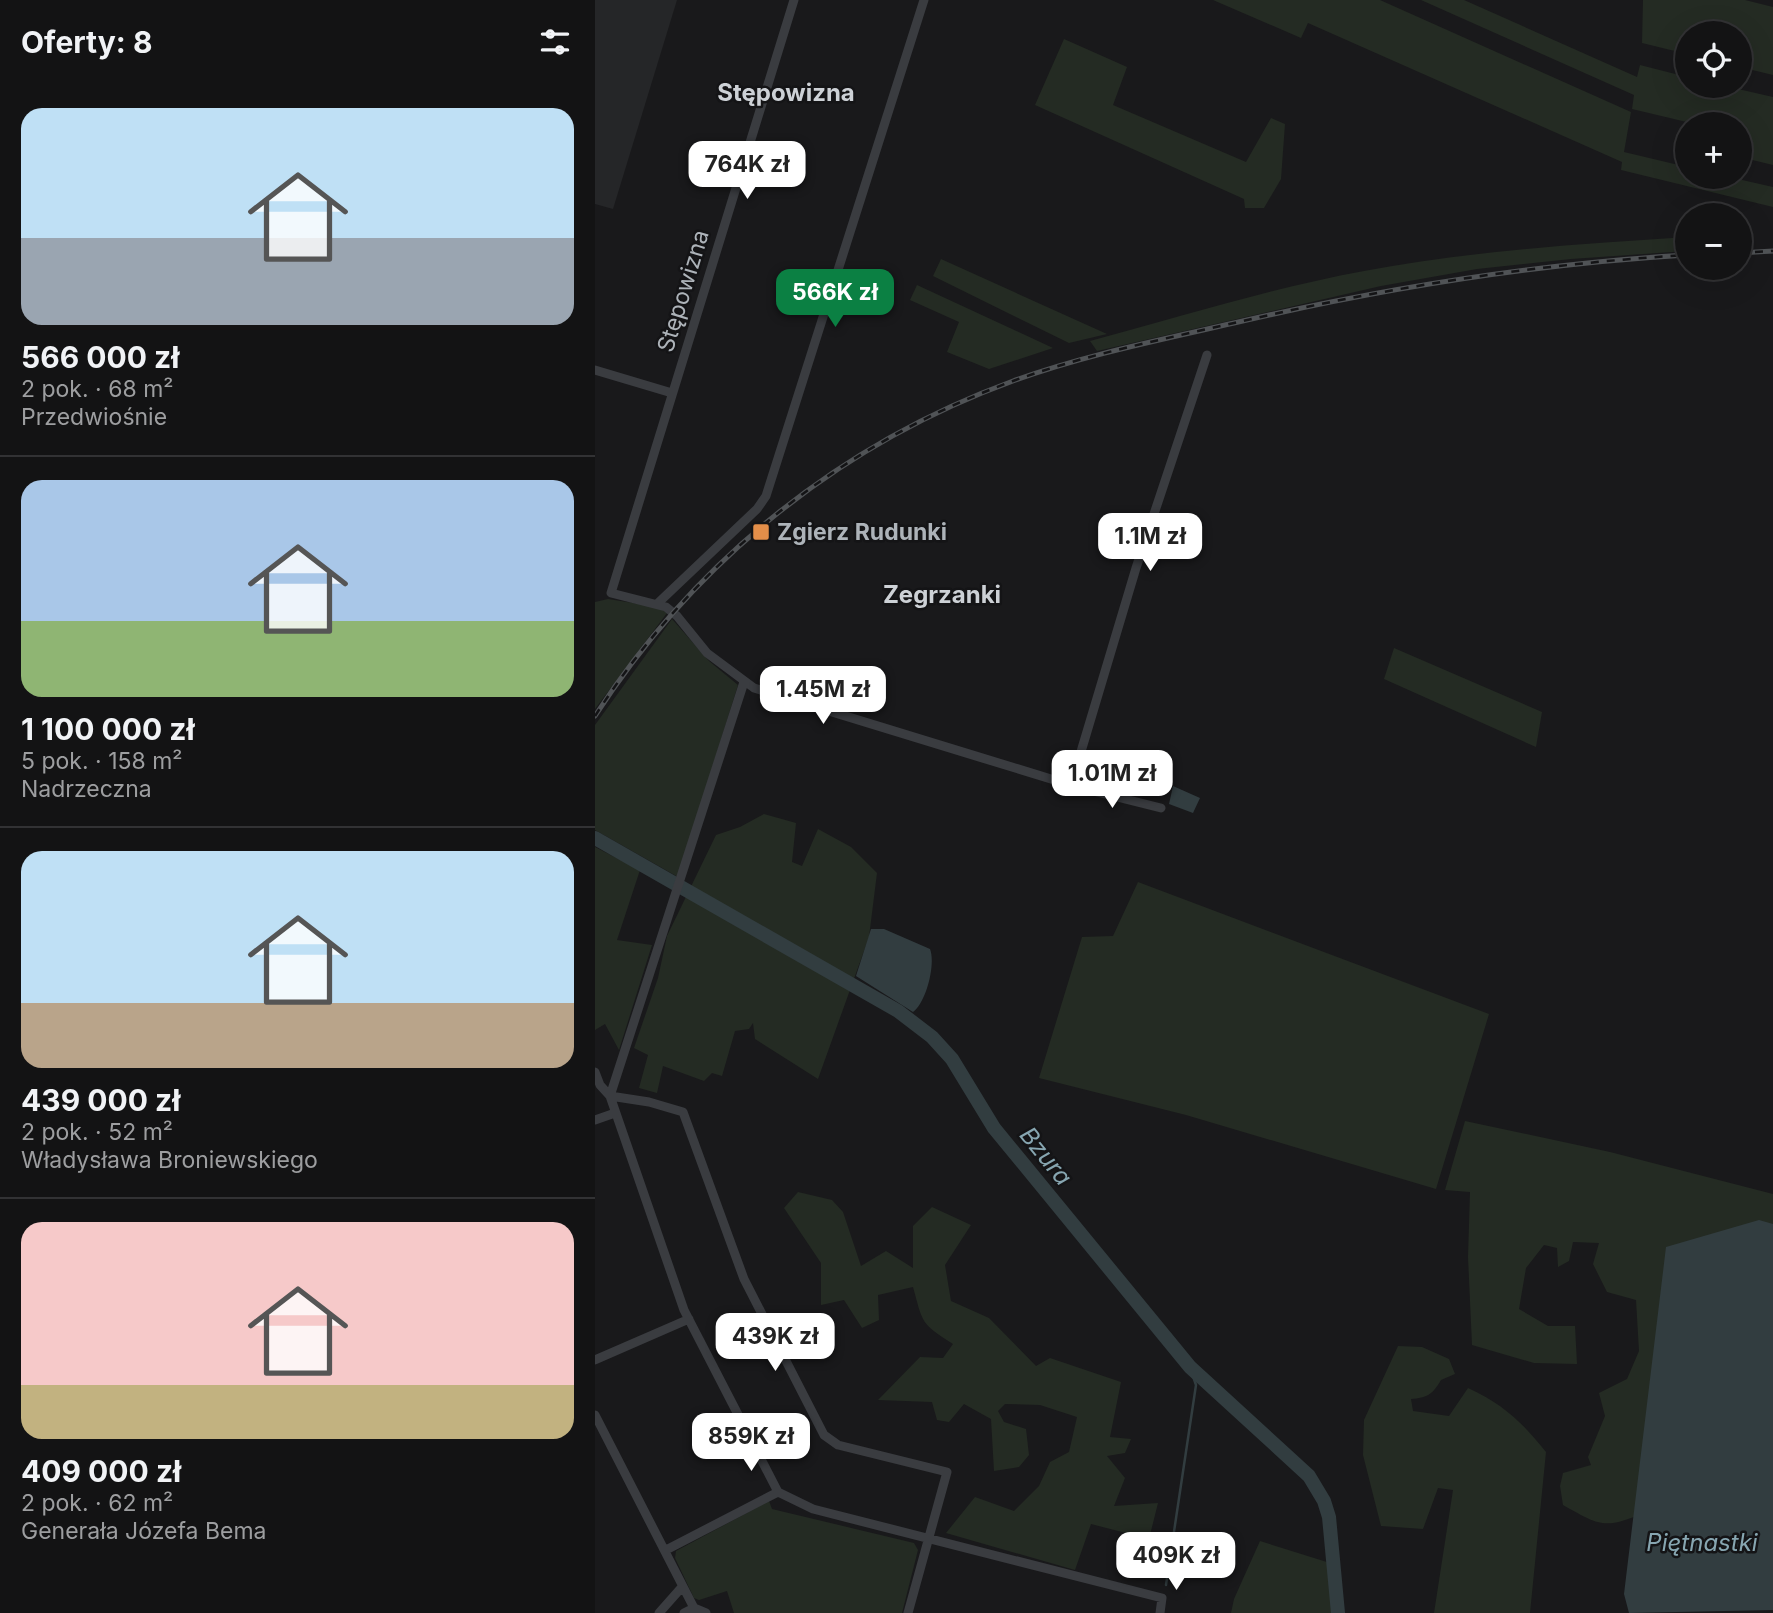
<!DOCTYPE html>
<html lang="pl">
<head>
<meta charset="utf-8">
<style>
	body { margin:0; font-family:Inter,sans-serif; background:#1c1c1d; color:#f1f3f6; height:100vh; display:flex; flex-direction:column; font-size:26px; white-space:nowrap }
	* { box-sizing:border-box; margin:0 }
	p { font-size:23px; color:#9d9ea0 }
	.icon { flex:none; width:38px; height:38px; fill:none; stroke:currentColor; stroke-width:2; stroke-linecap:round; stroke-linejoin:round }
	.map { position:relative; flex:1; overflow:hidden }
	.panel { display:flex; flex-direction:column; background:#131314; width:595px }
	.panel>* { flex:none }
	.fabs { position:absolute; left:1080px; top:21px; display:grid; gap:14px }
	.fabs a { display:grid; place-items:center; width:77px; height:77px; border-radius:50%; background:#131314; box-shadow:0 7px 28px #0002,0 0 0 2px #323234; font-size:35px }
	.price { position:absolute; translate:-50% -60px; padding:0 16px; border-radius:14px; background:#fff; color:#222; font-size:23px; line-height:46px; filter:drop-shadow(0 2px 4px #0008) }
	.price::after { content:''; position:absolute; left:50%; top:42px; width:21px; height:16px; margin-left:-10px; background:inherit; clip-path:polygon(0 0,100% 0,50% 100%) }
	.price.current { background:#0b8043; color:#fff }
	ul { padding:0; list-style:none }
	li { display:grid; align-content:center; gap:14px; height:371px; padding:0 21px }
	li+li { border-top:2px solid #323234 }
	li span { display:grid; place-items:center; height:217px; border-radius:21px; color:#555 }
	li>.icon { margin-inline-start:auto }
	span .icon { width:126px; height:126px; fill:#fffc; stroke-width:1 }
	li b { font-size:30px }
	h2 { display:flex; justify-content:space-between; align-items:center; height:84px; padding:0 21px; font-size:30px }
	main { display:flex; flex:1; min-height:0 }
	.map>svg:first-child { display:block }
</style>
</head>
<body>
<main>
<section class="panel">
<h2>Oferty: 8<svg class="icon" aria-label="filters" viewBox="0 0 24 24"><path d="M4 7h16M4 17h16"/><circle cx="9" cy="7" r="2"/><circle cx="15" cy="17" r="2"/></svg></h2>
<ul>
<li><span style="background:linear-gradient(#bfe0f5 60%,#9aa5b1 0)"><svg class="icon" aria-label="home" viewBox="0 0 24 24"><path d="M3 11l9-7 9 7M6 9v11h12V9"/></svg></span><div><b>566 000 zł</b><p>2 pok. · 68 m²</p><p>Przedwiośnie</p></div></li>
<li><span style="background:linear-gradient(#a9c7e8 65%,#8fb573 0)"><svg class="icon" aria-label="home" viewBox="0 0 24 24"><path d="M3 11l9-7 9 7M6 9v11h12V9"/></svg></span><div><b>1 100 000 zł</b><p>5 pok. · 158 m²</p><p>Nadrzeczna</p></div></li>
<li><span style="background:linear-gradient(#bfe0f5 70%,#b9a48a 0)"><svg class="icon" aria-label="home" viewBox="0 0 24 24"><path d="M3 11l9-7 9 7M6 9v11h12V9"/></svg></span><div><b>439 000 zł</b><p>2 pok. · 52 m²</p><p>Władysława Broniewskiego</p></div></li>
<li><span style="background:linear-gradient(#f6c9c9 75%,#c2b280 0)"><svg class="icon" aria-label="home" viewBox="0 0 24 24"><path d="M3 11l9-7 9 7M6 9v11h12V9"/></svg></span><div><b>409 000 zł</b><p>2 pok. · 62 m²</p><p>Generała Józefa Bema</p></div></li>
</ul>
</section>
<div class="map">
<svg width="1178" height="1613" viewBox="0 0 1178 1613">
	<rect width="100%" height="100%" fill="#19191b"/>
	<!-- built -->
	<path fill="#252628" d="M0,0H82L18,209L0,204Z"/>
	<!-- green -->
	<path fill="#242b23" d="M618,0H785L1036,112L1029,152L1092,167V177H1134L1178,187V207L1026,170L1027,162L713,23L706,38Z
		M826,0H869L1042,77L1045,65L1092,77V86H1130L1178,97V165L1145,157L1144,124H1100L1037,109L1039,95Z
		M1048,0H1150L1178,7V75L1145,67L1144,33H1092V54L1047,43Z
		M469,39L532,67L518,105L651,162L676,118L690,124L686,179L669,208H650L649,199L440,105Z
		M1092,237V251L976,259L882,269L786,286L502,351L495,341C586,317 676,288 769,271C875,251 984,244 1092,237Z
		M346,259L512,334L474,343L338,276Z
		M322,285L458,348L394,369L352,352L364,322L315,300Z
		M13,599L63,607L72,613L0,709V602Z
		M77,619L114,661L143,685L83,877L0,830V725Z
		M799,648L947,712L941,747L789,679Z
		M169,814L201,823L197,862L207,866L223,829L256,847L282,873L274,937L223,1079L160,1039L158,1023L154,1029L140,1031L127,1076L117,1073L109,1081L68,1066L62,1093L44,1088L53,1055L39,1048L63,978L72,936L121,835L145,827Z
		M0,847L45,870L22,940L57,945L24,1050L10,1024L0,1030Z
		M543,882L894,1014L841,1189L591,1115L444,1078L487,937L518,936Z
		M870,1121L1015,1152L1178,1194V1244L1049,1513C1008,1530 1004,1525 968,1505L965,1486L968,1473L996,1465L993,1457L1010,1416L1004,1393L1032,1379L1044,1351L1041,1300L1012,1292L998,1264L1004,1243L978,1242L974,1261L963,1267L962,1248L949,1245L931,1268L924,1309L953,1326H980L982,1364L939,1363L877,1345L873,1257L875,1192L850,1190Z
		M203,1192L237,1200L248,1212L266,1266L291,1251L318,1268V1226L337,1207L376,1225L350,1265L356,1301L394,1318L441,1366L455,1358L526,1382L515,1437L536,1439L530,1453L512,1456L530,1478L519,1506L563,1503L554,1539L496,1524L480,1570L351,1533L380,1497L419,1511L444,1486L455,1462L474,1452L482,1417L445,1405L410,1404L403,1411L409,1422L431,1429L434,1455L424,1467L399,1471L396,1419L369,1404L354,1422L342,1420L337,1402L283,1400L325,1357L348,1358L358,1344C325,1323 328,1323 318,1287L283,1295L284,1320L267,1328L249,1300L226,1305V1263L189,1208Z
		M803,1346L827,1347L854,1359L860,1374L846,1380C838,1394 832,1398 816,1399L818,1411L854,1416L873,1388C909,1405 926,1421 951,1452L935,1613H839L858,1490L843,1488L828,1529L786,1526L768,1455L769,1420Z
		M174,1501L177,1509L319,1543L323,1550L307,1613H139L132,1591L104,1600L99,1598L80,1558L81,1551Z
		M665,1541L735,1563L740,1613H636L639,1599Z"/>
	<!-- water -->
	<path fill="#323d40" d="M578,786L605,798L598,813L574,804Z
		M276,929H289L335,949C341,964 331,1003 318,1012L261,976Z
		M1164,1220L1178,1224V1610L1034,1613L1029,1594L1071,1247Z"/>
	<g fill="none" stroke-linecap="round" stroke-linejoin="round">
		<!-- stream -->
		<path stroke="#323d40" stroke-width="2.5" d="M571,1585L601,1385L595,1367"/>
		<!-- river -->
		<path stroke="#323d40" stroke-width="14" d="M0,838L303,1011L337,1037L357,1059L399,1128L595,1367L714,1476L729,1501L734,1517L743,1613"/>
		<!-- minor -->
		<path stroke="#3a3c40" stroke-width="9" d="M199,0L16,593L71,607L82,616L112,653L159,688L482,787L566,808
			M0,370L77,393
			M62,604L162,509L171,496L329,0
			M149,682L15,1096L54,1102L88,1112L149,1279L229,1435L243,1445L352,1472L313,1613
			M476,785L541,568L612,355
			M0,1072L5,1085L15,1096L89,1310L183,1492L218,1509L567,1598L565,1613
			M0,1120L20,1113
			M0,1360L94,1319
			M0,1415L99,1608
			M71,1550L183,1492
			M99,1608L111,1613
			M64,1613L87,1587
			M89,1613L99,1608"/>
		<defs>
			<path id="rail" d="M1144,253L1178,251
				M0,716C99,562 245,444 418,381C489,355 565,340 639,323C789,288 939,264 1092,255"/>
		</defs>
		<!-- rail casing -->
		<use href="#rail" stroke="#505356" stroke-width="5"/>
		<!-- rail -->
		<use href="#rail" stroke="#141416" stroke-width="2.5" stroke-dasharray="8" stroke-linecap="butt"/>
	</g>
	<!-- markers -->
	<rect fill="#e38e49" stroke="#141416" stroke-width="2.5" x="157" y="523" width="18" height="18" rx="3.5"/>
	<g text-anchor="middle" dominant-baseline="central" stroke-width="5" stroke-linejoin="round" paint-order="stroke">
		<!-- street labels -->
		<g font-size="23" fill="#adb3b9" stroke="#141416">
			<text transform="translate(88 291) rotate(-73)">Stępowizna</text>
		</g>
		<!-- poi labels -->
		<g font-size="23" font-weight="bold" fill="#adb3b9" stroke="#141416" text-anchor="start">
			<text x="182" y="532">Zgierz Rudunki</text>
		</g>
		<!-- neighbourhood labels -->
		<g font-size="24" font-weight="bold" fill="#cdd1d6" stroke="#141416">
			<text x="191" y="92">Stępowizna</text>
			<text x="347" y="594">Zegrzanki</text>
		</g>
		<!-- water labels -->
		<g font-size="24" font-style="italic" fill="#87a6b1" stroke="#141416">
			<text transform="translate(451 1156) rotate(51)">Bzura</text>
			<text x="1107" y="1542">Piętnastki</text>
		</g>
	</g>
</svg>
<div class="fabs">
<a><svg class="icon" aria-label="locate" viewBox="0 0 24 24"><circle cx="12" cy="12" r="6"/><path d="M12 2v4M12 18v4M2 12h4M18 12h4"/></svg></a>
<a>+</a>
<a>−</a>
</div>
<b class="price" style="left:152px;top:201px">764K zł</b>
<b class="price current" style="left:240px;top:329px">566K zł</b>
<b class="price" style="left:555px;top:573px">1.1M zł</b>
<b class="price" style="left:228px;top:726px">1.45M zł</b>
<b class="price" style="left:517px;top:810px">1.01M zł</b>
<b class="price" style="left:180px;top:1373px">439K zł</b>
<b class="price" style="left:156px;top:1473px">859K zł</b>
<b class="price" style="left:581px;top:1592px">409K zł</b>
</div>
</main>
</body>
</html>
